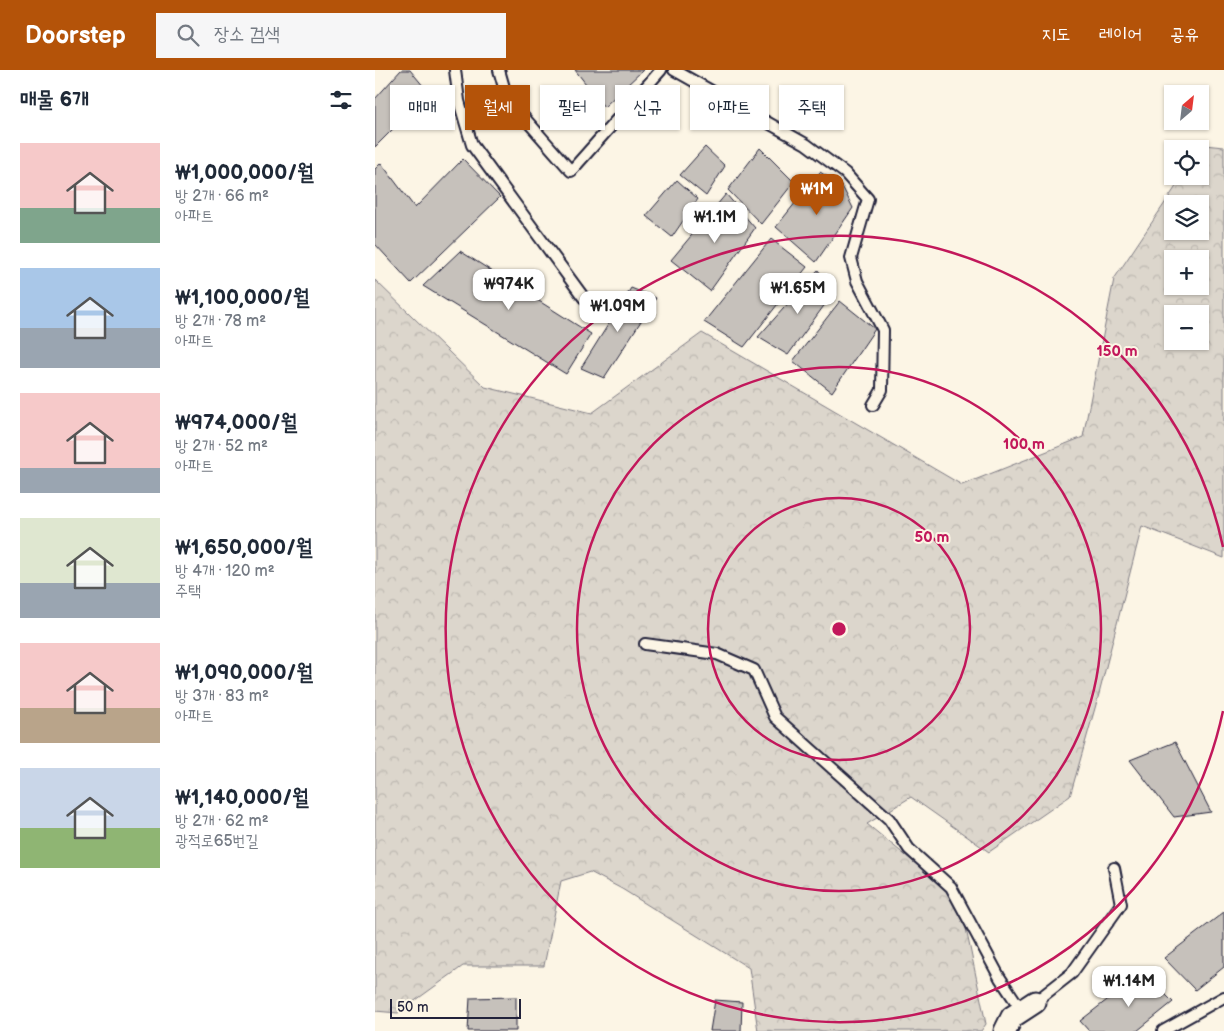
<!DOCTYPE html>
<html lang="ko">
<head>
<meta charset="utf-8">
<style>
	body { margin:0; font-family:"Balsamiq Sans","Poor Story",sans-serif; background:#f6f6f7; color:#1f2937; height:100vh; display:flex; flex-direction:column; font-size:19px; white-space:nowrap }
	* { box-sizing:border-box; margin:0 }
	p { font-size:16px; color:#747a83 }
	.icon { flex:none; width:28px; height:28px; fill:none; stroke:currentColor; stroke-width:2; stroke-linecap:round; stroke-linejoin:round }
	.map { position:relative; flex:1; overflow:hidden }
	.sheet { display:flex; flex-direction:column; background:#fff; width:375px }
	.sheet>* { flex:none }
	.hud { position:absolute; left:15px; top:15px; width:475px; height:45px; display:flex; gap:10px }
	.needle { width:32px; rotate:28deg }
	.tools { position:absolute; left:789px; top:15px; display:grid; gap:10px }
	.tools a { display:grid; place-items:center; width:45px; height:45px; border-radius:0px; background:#fff; box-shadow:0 1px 4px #0004; font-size:25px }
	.scale { position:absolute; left:15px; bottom:12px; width:131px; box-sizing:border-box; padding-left:5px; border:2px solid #22223b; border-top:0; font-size:14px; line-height:18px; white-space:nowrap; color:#22223b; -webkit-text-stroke:4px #fcf5e5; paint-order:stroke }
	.price { position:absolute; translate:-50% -42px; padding:0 11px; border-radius:10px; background:#fff; color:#222; font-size:16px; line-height:32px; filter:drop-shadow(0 1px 2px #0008) }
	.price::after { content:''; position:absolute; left:50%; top:30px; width:15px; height:11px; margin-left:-8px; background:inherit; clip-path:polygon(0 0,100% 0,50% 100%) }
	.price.active { background:#b45309; color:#fff }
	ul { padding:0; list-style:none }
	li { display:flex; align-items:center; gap:15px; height:125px; padding:0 20px }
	li span { display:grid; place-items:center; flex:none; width:140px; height:100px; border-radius:0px; color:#555 }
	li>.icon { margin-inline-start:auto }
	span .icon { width:60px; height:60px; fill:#fffc; stroke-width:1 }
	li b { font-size:21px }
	h2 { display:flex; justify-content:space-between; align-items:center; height:60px; padding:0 20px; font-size:21px }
	.chip { padding:0 18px; border-radius:0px; background:#fff; box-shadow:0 1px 4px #0004; font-size:18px; line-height:45px }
	.chip.active { background:#b45309; color:#fff }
	header { display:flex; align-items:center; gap:30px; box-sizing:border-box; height:70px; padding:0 25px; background:#b45309; color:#fff }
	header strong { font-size:24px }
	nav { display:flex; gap:28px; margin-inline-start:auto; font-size:18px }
	.search { width:350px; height:45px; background:#f6f6f7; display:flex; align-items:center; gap:12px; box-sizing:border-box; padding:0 18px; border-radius:0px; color:#747a83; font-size:19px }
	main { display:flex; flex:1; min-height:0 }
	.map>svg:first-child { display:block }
</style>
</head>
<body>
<header>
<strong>Doorstep</strong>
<div class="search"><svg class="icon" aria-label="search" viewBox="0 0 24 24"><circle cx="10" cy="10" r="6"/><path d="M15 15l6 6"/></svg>장소 검색</div>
<nav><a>지도</a><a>레이어</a><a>공유</a></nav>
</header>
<main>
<section class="sheet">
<h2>매물 6개<svg class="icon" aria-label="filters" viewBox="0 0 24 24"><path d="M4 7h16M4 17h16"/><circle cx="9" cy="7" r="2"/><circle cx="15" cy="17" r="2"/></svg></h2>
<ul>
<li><span style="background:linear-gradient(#f6c9c9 65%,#7fa58c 0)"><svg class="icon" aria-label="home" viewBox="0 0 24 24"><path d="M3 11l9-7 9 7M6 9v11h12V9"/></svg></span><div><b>₩1,000,000/월</b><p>방 2개 · 66 m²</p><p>아파트</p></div></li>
<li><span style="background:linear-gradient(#a9c7e8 60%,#9aa5b1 0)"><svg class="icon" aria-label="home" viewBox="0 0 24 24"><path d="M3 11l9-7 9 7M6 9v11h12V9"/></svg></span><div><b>₩1,100,000/월</b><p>방 2개 · 78 m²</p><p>아파트</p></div></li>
<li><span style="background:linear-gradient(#f6c9c9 75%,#9aa5b1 0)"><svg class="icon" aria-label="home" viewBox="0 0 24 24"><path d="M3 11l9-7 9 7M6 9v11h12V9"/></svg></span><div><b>₩974,000/월</b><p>방 2개 · 52 m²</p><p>아파트</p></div></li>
<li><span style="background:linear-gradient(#dfe7d0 65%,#9aa5b1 0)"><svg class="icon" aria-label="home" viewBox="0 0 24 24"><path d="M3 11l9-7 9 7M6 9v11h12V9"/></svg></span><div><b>₩1,650,000/월</b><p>방 4개 · 120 m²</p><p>주택</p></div></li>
<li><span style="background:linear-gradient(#f6c9c9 65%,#b9a48a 0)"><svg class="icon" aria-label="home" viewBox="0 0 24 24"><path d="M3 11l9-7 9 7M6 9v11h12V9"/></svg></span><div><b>₩1,090,000/월</b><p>방 3개 · 83 m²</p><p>아파트</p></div></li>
<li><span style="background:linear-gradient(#c9d6e8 60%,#8fb573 0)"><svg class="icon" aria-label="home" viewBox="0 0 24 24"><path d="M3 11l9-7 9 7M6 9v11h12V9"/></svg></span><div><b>₩1,140,000/월</b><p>방 2개 · 62 m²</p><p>광적로65번길</p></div></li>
</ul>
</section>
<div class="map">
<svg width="849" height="961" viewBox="0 0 849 961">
	<defs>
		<pattern id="forest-crowns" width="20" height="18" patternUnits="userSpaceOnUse" patternTransform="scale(1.25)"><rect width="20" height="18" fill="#dcd6cc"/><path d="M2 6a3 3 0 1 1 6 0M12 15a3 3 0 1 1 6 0" fill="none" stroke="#bcb7b0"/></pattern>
	</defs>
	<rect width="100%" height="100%" fill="#fcf5e5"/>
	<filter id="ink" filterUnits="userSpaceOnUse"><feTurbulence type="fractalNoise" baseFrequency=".02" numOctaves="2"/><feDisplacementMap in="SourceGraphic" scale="10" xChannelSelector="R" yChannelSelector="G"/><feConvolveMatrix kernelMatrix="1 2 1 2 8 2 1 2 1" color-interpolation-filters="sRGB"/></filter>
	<g filter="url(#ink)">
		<!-- forest -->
		<path fill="url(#forest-crowns)" stroke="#7f7c84" fill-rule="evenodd" d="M829,75L849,77V488L767,456L724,624L695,726L614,782L536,727L492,754L585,830L611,954L606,961H383L374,898L247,819L215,802L186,811L169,896H88L23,943L0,941V210L110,317L217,343L327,263L587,415L708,367L739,209L808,106H825V82ZM798,134H825V161H798ZM798,189H825V216H798ZM798,244H825V271H798Z"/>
		<!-- building -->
		<path fill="#c6c1bb" stroke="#22223b" d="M26,0H35L54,23L0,77V29Z
			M200,0H268L229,37Z
			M330,77L350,96L331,126L305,105Z
			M385,78L419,112L386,154L353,120Z
			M88,89L125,127L36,213L0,174V99L6,93L40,138Z
			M445,102L467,116L478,138L441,192L401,157Z
			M302,110L323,129L297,167L271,146Z
			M351,124L380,158L335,221L296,190Z
			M396,169L432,197L369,277L329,252Z
			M85,181L216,264L191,304L48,216Z
			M443,200L459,222L413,285L383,267Z
			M256,218L281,228L229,308L206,298Z
			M465,231L500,259L457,322L418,291Z
			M800,672L836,742L799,747L755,690Z
			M849,842V897L820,920L789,888Z
			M768,902L798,932L762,961H714L705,951Z
			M141,927V961H93L95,928Z
			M340,930L367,932L366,961H335Z"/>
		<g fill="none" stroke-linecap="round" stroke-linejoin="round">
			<defs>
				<path id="service" d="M80,0L84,31L97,75L209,228
					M124,0L132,28L196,101L286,0
					M299,0L431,74L470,103L493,129L476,188L482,211L508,260L507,320L498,335
					M270,574L342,584L379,600L400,647L514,749L534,779L576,817L625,908L647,941
					M660,932L697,903L746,834L739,798
					M788,961L849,927"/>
				<path id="minor" d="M630,961L637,947L660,932"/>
			</defs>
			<!-- service casing -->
			<use href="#service" stroke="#22223b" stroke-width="14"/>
			<!-- minor casing -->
			<use href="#minor" stroke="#22223b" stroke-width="25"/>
			<!-- service -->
			<use href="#service" stroke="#fcf5e5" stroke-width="10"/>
			<!-- minor -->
			<use href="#minor" stroke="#fcf5e5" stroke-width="21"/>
		</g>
	</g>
	<!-- distance rings -->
	<g fill="none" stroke="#c2185b" stroke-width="2.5">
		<circle cx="464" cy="559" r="131"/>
		<circle cx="464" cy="559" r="262"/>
		<path d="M848 641A393 393 0 1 1 848 477"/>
	</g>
	<circle cx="464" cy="559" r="8" fill="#c2185b" stroke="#fcf5e5" stroke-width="2.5"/>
	<g font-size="15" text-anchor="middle" font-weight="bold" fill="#c2185b" stroke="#fcf5e5" stroke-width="4" stroke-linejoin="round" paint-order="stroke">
		<text x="742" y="286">150 m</text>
		<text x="649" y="379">100 m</text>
		<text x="557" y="472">50 m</text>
	</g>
</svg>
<div class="tools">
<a><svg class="needle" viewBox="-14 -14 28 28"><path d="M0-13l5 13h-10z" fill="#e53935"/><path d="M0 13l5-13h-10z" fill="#747a83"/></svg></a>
<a><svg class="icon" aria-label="locate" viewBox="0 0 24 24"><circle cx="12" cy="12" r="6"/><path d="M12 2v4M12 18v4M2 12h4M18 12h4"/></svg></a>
<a><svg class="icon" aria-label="layers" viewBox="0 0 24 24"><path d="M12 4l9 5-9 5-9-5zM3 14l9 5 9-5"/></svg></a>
<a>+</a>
<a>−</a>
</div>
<div class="scale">50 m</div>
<b class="price active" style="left:442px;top:146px">₩1M</b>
<b class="price" style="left:340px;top:174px">₩1.1M</b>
<b class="price" style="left:134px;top:241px">₩974K</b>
<b class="price" style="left:423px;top:245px">₩1.65M</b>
<b class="price" style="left:243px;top:263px">₩1.09M</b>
<b class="price" style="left:754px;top:938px">₩1.14M</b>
<div class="hud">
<a class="chip">매매</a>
<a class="chip active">월세</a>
<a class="chip">필터</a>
<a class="chip">신규</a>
<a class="chip">아파트</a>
<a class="chip">주택</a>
</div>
</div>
</main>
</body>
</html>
